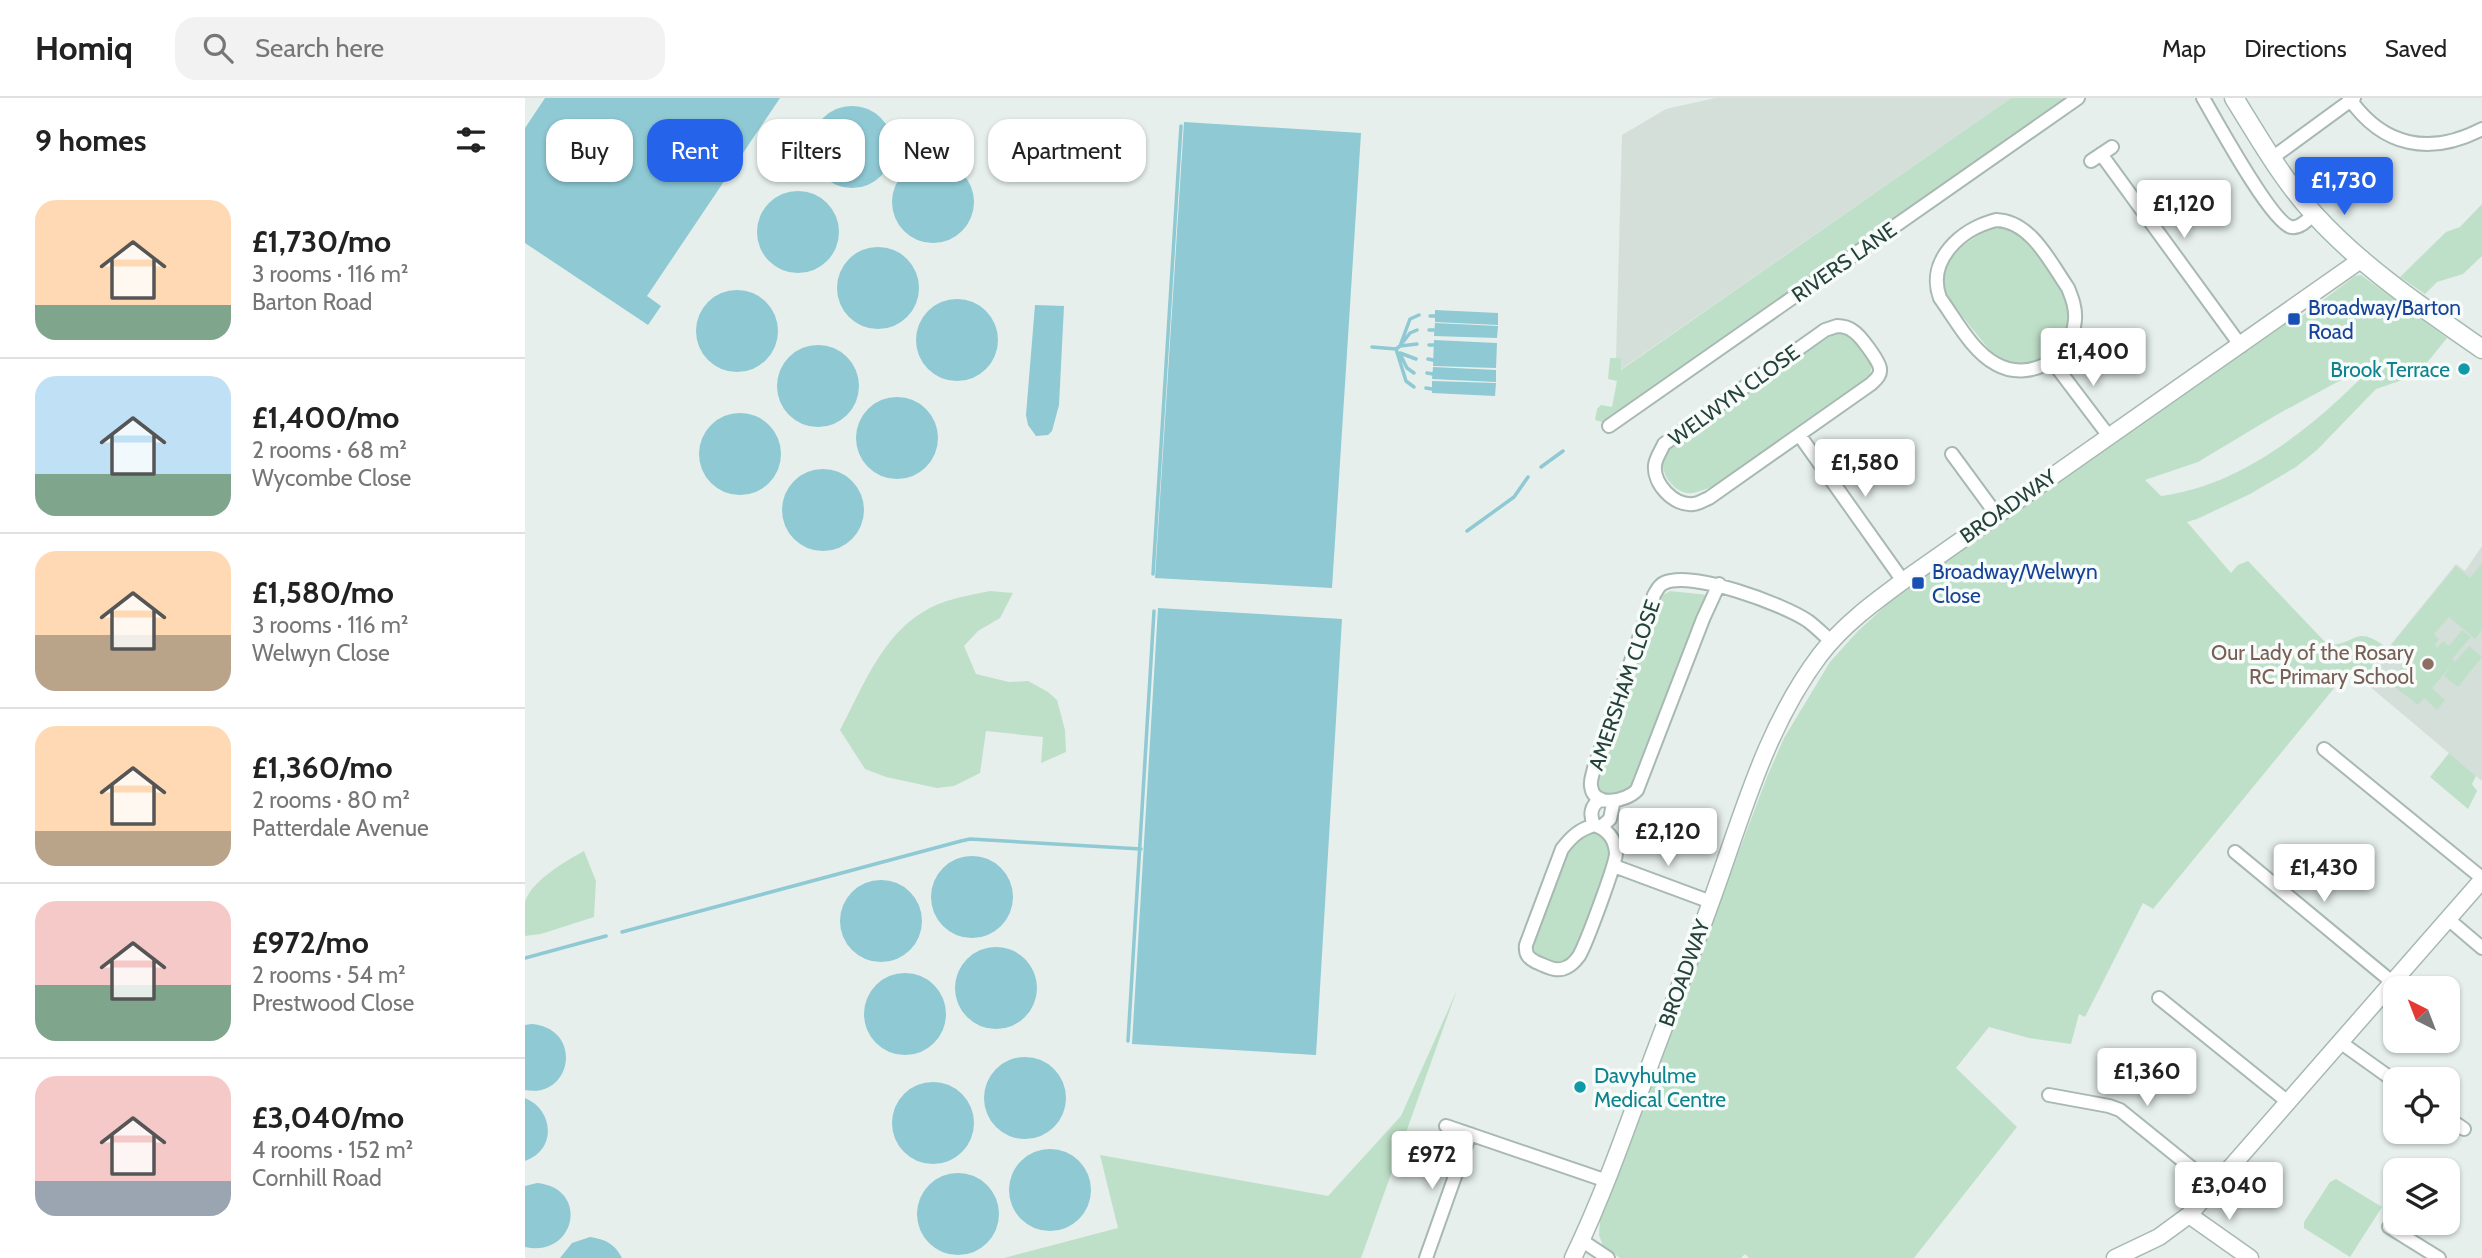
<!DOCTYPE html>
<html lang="en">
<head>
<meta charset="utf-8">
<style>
	body { margin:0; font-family:Cabin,sans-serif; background:#f2f2f2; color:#222; height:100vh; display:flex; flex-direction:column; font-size:26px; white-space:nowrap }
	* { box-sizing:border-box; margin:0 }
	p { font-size:23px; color:#767676 }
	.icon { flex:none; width:38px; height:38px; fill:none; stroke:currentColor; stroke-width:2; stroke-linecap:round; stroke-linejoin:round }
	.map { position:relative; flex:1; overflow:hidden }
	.drawer { display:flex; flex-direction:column; background:#fff; width:525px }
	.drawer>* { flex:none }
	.banner { position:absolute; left:21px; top:21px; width:665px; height:63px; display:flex; gap:14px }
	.needle { width:46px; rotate:318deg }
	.tools { position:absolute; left:1858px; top:878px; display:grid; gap:14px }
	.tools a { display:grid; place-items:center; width:77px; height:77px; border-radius:14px; background:#fff; box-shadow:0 2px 5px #0004; font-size:35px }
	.price { position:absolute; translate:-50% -60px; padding:0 16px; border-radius:7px; background:#fff; color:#222; font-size:23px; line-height:46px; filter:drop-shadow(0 2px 4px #0008) }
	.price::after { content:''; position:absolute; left:50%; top:42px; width:21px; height:16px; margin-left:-10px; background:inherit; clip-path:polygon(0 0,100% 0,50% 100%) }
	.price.selected { background:#2563eb; color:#fff }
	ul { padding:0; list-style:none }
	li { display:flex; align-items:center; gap:21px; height:175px; padding:0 35px }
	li+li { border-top:2px solid #e0e0e0 }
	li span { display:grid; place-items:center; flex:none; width:196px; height:140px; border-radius:21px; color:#555 }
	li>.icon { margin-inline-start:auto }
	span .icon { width:84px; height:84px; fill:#fffc; stroke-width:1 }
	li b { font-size:30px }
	h2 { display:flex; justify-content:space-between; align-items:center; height:84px; padding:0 35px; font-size:30px }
	.tag { padding:0 24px; border-radius:21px; background:#fff; box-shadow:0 2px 5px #0004; font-size:24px; line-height:63px }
	.tag.selected { background:#2563eb; color:#fff }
	header { display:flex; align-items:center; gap:42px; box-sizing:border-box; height:98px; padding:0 35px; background:#fff; border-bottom:2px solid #e0e0e0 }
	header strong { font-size:33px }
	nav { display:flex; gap:38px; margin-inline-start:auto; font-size:24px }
	.search { width:490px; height:63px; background:#f2f2f2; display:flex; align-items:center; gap:18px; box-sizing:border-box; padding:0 24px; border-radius:21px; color:#767676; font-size:26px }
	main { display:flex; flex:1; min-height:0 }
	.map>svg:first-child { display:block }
</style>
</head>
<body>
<header>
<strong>Homiq</strong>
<div class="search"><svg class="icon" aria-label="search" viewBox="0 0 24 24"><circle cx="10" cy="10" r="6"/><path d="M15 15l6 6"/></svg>Search here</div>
<nav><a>Map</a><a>Directions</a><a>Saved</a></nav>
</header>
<main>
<section class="drawer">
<h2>9 homes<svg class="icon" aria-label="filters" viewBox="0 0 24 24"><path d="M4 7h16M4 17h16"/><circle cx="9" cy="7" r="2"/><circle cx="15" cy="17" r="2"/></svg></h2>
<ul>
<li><span style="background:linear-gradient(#ffd9b3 75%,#7fa58c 0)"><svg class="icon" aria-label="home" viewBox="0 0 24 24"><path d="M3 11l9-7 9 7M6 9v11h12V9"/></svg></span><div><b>£1,730/mo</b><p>3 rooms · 116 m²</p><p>Barton Road</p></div></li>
<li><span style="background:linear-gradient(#bfe0f5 70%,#7fa58c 0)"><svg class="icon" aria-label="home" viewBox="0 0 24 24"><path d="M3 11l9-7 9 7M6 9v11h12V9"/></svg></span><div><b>£1,400/mo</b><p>2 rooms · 68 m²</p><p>Wycombe Close</p></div></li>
<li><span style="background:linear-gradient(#ffd9b3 60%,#b9a48a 0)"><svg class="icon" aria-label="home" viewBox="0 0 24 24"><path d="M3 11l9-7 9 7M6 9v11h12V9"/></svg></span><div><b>£1,580/mo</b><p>3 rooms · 116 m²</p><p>Welwyn Close</p></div></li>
<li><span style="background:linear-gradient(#ffd9b3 75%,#b9a48a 0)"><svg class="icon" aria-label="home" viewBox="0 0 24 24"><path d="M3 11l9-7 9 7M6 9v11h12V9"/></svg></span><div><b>£1,360/mo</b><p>2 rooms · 80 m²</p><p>Patterdale Avenue</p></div></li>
<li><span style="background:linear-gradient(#f6c9c9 60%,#7fa58c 0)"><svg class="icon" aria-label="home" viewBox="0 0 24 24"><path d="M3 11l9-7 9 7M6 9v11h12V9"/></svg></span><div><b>£972/mo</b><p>2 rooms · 54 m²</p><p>Prestwood Close</p></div></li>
<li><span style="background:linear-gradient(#f6c9c9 75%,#9aa5b1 0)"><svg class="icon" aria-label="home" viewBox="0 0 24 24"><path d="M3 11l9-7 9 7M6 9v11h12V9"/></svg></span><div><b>£3,040/mo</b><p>4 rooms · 152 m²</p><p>Cornhill Road</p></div></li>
</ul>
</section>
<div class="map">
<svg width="1957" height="1160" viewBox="0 0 1957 1160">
	<rect width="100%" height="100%" fill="#e6efeb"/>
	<!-- built -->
	<path fill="#d4dfda" d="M1190,0H1486L1095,272L1091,260L1097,37L1141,11Z
		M1957,448V683L1837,582L1931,466L1940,473Z"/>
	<!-- green -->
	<path fill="#bfe0c8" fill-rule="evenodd" d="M1486,0H1543L1085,320L1077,324L1070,322L1072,311L1076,307L1087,309L1092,283L1083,281L1085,260H1096V272Z
		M1957,106V158L1938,176L1912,184L1900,196L1875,179L1921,134L1935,129Z
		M1471,127C1481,128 1488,131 1496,137C1509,148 1543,198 1545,215C1547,238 1519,266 1497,266C1485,266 1476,260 1466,254L1420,197L1418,179L1425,159L1432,152L1462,131Z
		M1836,177L1922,240L1892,277L1851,291L1792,352L1771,369L1725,396L1672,421L1662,424L1706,475L1713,467L1723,463L1803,547C1833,547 1829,525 1862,550L1837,582L1824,572L1628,811L1618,805L1560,919L1554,916L1546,946L1504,940L1464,929L1431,970L1492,1029L1389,1160H1224L1220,1156L1216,1160H1095L1078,1148L1074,1137L1075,1122L1242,679L1259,640L1305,564L1333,533L1367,502L1398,479L1766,222L1770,223L1830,178ZM1855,261C1796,322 1722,387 1636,398L1620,382L1673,364L1753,316Z
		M1313,233L1326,238L1347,267L1345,277L1339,282L1189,388C1180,391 1171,396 1162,395C1145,392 1132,370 1140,355C1142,351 1146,349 1148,346Z
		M1957,465V532L1950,541L1924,519L1909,536L1914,541L1910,547L1912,550L1918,543L1924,548L1937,532L1946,539L1927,561L1930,564L1944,548L1957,559L1933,589L1919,578L1928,566L1907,590L1920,602L1912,612L1899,600L1893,607L1862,583L1866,579L1872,577L1877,567L1872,561L1864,562L1863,551L1931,468L1945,480Z
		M465,493L488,495L475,520L453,533L439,548L451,576L484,584L503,583L523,594L532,602L540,632L541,654L516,665L518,639L461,633L455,675L429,688L412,690L361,679L340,671L315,632C337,591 356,539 398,514C418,501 442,498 465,493Z
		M1145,493L1183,497L1108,689L1100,697L1077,698L1069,687L1135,499Z
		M1924,655L1951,678L1947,686L1952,693L1943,711L1905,679Z
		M1066,733C1082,736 1085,747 1085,761L1053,849C1041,867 1038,868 1018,860C1011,857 1008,855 1005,848L1043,748Z
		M59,753L71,783L69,819L16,836L0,838C0,828 0,813 0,804C6,783 41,763 59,753Z
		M932,892L836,1160H479L593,1130L575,1057L803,1098L876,1018Z
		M1811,1081L1857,1109L1825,1159L1779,1130V1124L1805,1084Z"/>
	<!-- water -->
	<path fill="#8ec9d4" d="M20,0H255L122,198L136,208L123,227L0,145V30Z
		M286 49a41 41 0 1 1 82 0a41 41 0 1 1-82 0Z
		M659,24L836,35L807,490L630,480Z
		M367 104a41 41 0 1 1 82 0a41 41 0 1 1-82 0Z
		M232 134a41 41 0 1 1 82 0a41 41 0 1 1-82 0Z
		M312 190a41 41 0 1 1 82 0a41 41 0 1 1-82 0Z
		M171 233a41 41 0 1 1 82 0a41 41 0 1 1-82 0Z
		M391 242a41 41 0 1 1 82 0a41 41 0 1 1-82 0Z
		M510,207L539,208L534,307L527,333L523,337L511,338L503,327L501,317Z
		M910,212L973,215V227L910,224Z
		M910,225L973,228L972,240L909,238Z
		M909,242L972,245L971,270L908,268Z
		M252 288a41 41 0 1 1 82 0a41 41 0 1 1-82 0Z
		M908,269L971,272V284L907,281Z
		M907,283L971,285L970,298L907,295Z
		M331 340a41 41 0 1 1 82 0a41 41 0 1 1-82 0Z
		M174 356a41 41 0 1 1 82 0a41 41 0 1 1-82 0Z
		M257 412a41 41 0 1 1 82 0a41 41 0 1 1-82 0Z
		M633,510L817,521L791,957L607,946Z
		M406 799a41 41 0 1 1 82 0a41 41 0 1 1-82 0Z
		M315 823a41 41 0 1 1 82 0a41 41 0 1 1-82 0Z
		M430 890a41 41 0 1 1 82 0a41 41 0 1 1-82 0Z
		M339 916a41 41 0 1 1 82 0a41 41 0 1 1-82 0Z
		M7,926C59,931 47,1001 0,992V927Z
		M459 1000a41 41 0 1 1 82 0a41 41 0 1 1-82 0Z
		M367 1025a41 41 0 1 1 82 0a41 41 0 1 1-82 0Z
		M0,1000C29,1012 32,1052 0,1063Z
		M484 1092a41 41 0 1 1 82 0a41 41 0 1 1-82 0Z
		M392 1116a41 41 0 1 1 82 0a41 41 0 1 1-82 0Z
		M12,1085C65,1090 51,1160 0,1149V1088Z
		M65,1139C80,1141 90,1146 97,1160H35L47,1145Z"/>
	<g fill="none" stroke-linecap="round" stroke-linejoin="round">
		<!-- stream -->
		<path stroke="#8ec9d4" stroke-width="3.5" d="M905,218H910
			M904,232H909
			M878,244L885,235L892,232
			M904,247H909
			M875,248L892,246
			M847,249L871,251
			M871,251L875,248L885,221L894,217
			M871,251L881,283L889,289
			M875,255L891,261
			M876,258L882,270L889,275
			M903,261L908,262
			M902,275L908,276
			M901,290L907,291
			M1016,369L1038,353
			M942,433L989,399L1003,379
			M628,476L656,28
			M97,834L436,743L445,741L616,751
			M0,860L81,838
			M603,943L629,513"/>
		<defs>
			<path id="minor" d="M1678,0C1691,22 1746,124 1766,129C1775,131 1783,121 1789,116
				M1824,0C1858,49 1905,58 1957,31
				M1576,56L1716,248
				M1747,60L1829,0
				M1566,63L1587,49
				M1471,122C1506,123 1525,164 1543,190C1547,200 1551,210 1550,222C1547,260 1504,285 1471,266C1447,253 1431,222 1415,200C1401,162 1436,131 1471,122Z
				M1312,228C1318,228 1323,229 1328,233C1335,237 1355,264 1355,271C1356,278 1350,282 1346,286L1184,400C1179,402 1173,406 1168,406C1149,408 1128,386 1130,367C1131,359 1136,353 1139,346L1300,232Z
				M1527,263L1583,337
				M1084,328L1553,0
				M1275,338L1378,483
				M1427,356L1471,416
				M1194,486L1178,521L1112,692C1102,703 1068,711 1066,688C1065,682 1068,676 1069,670L1129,497C1132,492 1134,487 1139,485C1166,472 1258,506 1283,523C1291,529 1299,537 1307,544
				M1799,651L1957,780
				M1069,727C1082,731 1090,740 1091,755C1091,766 1061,846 1054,858C1051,862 1047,867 1042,869C1032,875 1021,868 1011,864C1003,860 1000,856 1001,847L1037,751C1047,738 1054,732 1069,727Z
				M1069,727C1064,716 1066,707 1076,701
				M1076,729L1085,721L1088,706L1085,703
				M1710,754L1867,884
				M1089,768L1186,804
				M1923,821L1957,850
				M1634,900L1763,1004
				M1815,944L1871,984
				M1524,997L1584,1008L1595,1012L1689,1088
				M1923,1020L1939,1031
				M921,1028L1082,1083
				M1864,1129L1914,1160
				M1056,1142L1083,1160
				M901,1160L945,1036"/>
			<path id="tertiary" d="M1664,1117L1725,1160
				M1048,1160C1075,1104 1096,1046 1117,988C1140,926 1164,865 1186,804C1217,719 1240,630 1295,557C1318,527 1348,505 1378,483L1837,161
				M1590,1160L1634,1139L1664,1117L1957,782"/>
			<path id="secondary" d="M1709,0C1734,40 1757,81 1789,116C1837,169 1898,210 1957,251"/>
		</defs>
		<!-- minor casing -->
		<use href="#minor" stroke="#a8b8b2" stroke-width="16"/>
		<!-- tertiary casing -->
		<use href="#tertiary" stroke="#a8b8b2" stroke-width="19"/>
		<!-- secondary casing -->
		<use href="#secondary" stroke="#a4bbb3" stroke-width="21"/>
		<!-- minor -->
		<use href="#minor" stroke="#fff" stroke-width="12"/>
		<!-- tertiary -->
		<use href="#tertiary" stroke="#fff" stroke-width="16"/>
		<!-- secondary -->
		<use href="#secondary" stroke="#fff" stroke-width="18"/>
	</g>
	<!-- markers -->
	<g fill="#1a4fb4" stroke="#f7fbf9" stroke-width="2.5">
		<rect x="1762" y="214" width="14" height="14" rx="3.5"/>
		<rect x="1386" y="478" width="14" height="14" rx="3.5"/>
	</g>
	<g fill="#0f9aa8" stroke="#f7fbf9" stroke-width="2.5">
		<circle cx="1939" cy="271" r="7"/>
		<circle cx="1055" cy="989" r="7"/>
	</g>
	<circle fill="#8d6e63" stroke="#f7fbf9" stroke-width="2.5" cx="1903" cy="566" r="7"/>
	<g text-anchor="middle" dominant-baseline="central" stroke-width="7" stroke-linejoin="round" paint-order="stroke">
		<!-- street labels -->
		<g font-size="21" fill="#24423a" stroke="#f7fbf9">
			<text transform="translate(1319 164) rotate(-35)">RIVERS LANE</text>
			<text transform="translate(1209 297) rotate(-36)">WELWYN CLOSE</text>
			<text transform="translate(1483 408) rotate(-35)">BROADWAY</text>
			<text transform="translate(1099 587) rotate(-71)">AMERSHAM CLOSE</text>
			<text transform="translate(1159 875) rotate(-70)">BROADWAY</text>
		</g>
		<!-- transit labels -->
		<g font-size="21" fill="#164399" stroke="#f7fbf9" text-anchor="start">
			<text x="1783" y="209">Broadway/Barton<tspan x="1783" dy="24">Road</tspan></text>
			<text x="1407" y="473">Broadway/Welwyn<tspan x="1407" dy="24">Close</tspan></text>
		</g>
		<!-- culture labels -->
		<g font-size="21" fill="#0d838f" stroke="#f7fbf9" text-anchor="end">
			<text x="1925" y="271">Brook Terrace</text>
			<text x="1069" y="977" text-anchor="start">Davyhulme<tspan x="1069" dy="24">Medical Centre</tspan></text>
		</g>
		<!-- education labels -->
		<g font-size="21" fill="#785e54" stroke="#f7fbf9" text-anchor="end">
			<text x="1889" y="554">Our Lady of the Rosary<tspan x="1889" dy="24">RC Primary School</tspan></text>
		</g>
	</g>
</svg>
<div class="tools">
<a><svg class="needle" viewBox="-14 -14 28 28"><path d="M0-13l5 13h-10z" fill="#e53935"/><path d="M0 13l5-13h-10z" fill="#767676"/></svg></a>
<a><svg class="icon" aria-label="locate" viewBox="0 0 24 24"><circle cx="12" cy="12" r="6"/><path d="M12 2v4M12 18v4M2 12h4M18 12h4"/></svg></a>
<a><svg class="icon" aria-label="layers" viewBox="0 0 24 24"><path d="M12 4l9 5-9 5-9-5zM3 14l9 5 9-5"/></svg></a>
</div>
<b class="price selected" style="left:1819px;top:119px">£1,730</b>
<b class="price" style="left:1659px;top:142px">£1,120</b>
<b class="price" style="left:1568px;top:290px">£1,400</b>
<b class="price" style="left:1340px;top:401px">£1,580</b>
<b class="price" style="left:1143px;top:770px">£2,120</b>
<b class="price" style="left:1799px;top:806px">£1,430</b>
<b class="price" style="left:1622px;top:1010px">£1,360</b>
<b class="price" style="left:907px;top:1093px">£972</b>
<b class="price" style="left:1704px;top:1124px">£3,040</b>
<div class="banner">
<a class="tag">Buy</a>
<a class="tag selected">Rent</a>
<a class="tag">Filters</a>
<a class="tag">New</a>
<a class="tag">Apartment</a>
</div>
</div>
</main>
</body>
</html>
